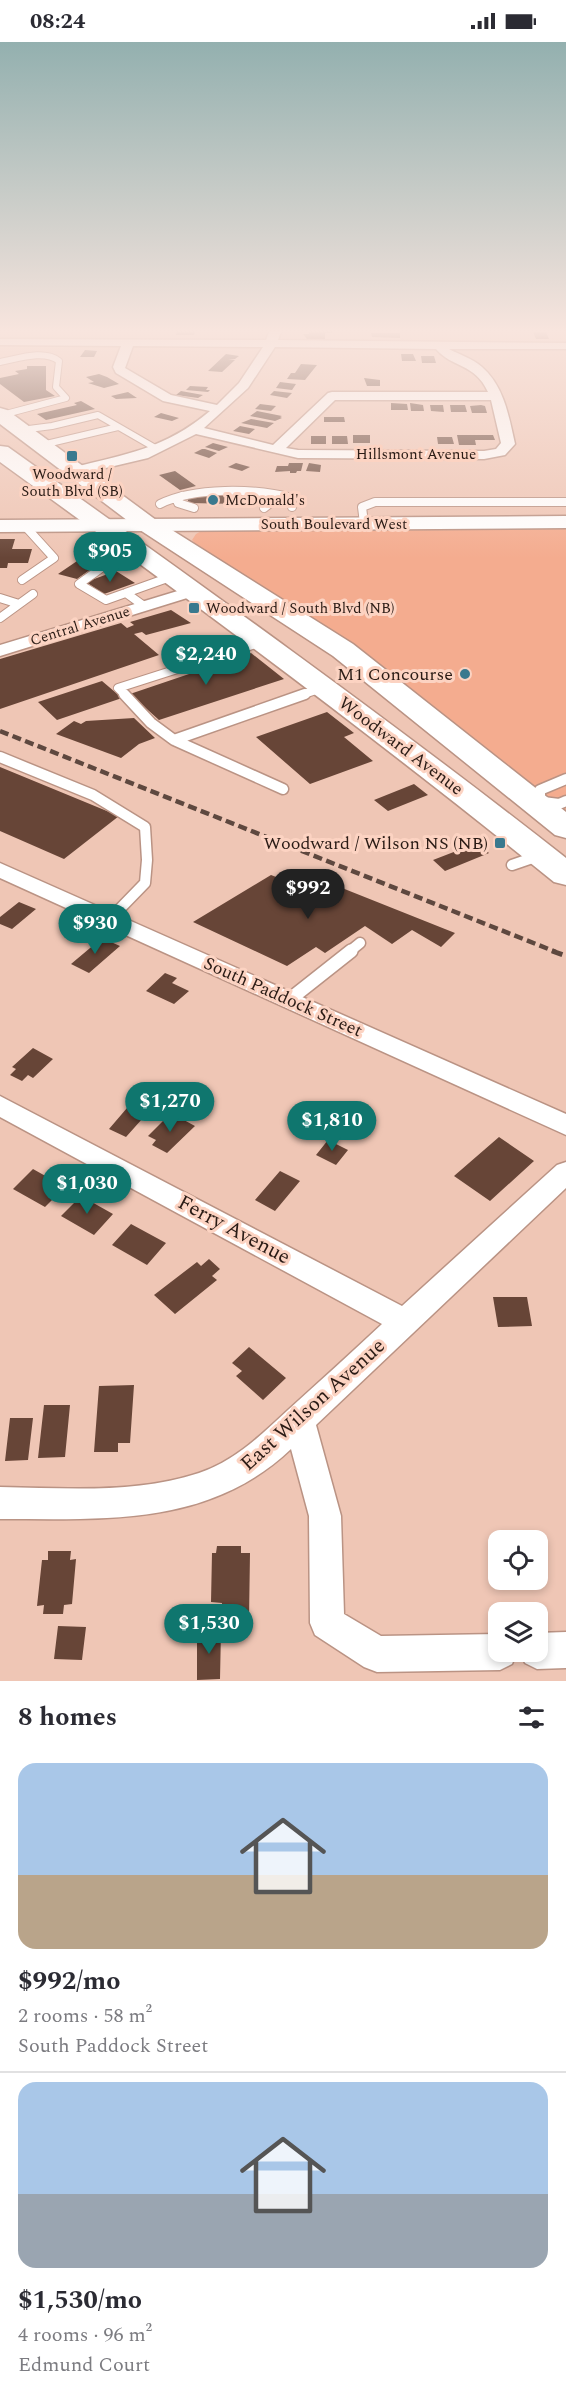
<!DOCTYPE html>
<html lang="en">
<head>
<meta charset="utf-8">
<style>
	body { margin:0; font-family:Spectral,serif; background:#f7f7f7; color:#2b2b33; height:100vh; display:flex; flex-direction:column; font-size:22px; white-space:nowrap }
	* { box-sizing:border-box; margin:0 }
	p { font-size:20px; color:#7c7c81 }
	.icon { flex:none; width:33px; height:33px; fill:none; stroke:currentColor; stroke-width:2; stroke-linecap:round; stroke-linejoin:round }
	.map { position:relative; height:1639px; overflow:hidden }
	.details { display:flex; flex-direction:column; background:#fff; flex:1 }
	.details>* { flex:none }
	.tools { position:absolute; left:488px; top:1488px; display:grid; gap:12px }
	.tools a { display:grid; place-items:center; width:60px; height:60px; border-radius:12px; background:#fff; box-shadow:0 3px 9px #0003; font-size:30px }
	.price { position:absolute; translate:-50% -51px; padding:0 14px; border-radius:21px; background:#0f766e; color:#fff; font-size:20px; line-height:39px; filter:drop-shadow(0 2px 3px #0008) }
	.price::after { content:''; position:absolute; left:50%; top:36px; width:18px; height:14px; margin-left:-9px; background:inherit; clip-path:polygon(0 0,100% 0,50% 100%) }
	.price.selected { background:#222; color:#fff }
	ul { padding:0; list-style:none }
	li { display:grid; align-content:center; gap:12px; height:318px; padding:0 18px }
	li+li { border-top:2px solid #e1e1e2 }
	li span { display:grid; place-items:center; height:186px; border-radius:18px; color:#555 }
	li>.icon { margin-inline-start:auto }
	span .icon { width:108px; height:108px; fill:#fffc; stroke-width:1 }
	li b { font-size:26px }
	h2 { display:flex; justify-content:space-between; align-items:center; height:72px; padding:0 18px; font-size:26px }
	.status { display:flex; justify-content:space-between; align-items:center; height:42px; padding:0 30px; background:#fff; direction:ltr }
	.status svg { height:16px; fill:currentColor }
	.map>svg:first-child { display:block }
</style>
</head>
<body>
<div class="status"><b>08:24</b><svg viewBox="0 0 49 12"><path d="M0 12V9h3v3zM5 12V6h3v6zM10 12V3h3v9zM15 12V0h3v12zM26 1h20v11H26zM47 4h2v5h-2z"/></svg></div>
<div class="map">
<svg width="566" height="1639" viewBox="0 0 566 1639">
	<rect width="100%" height="100%" fill="#efc6b5"/>
	<!-- green -->
	<path fill="#f4ac8f" d="M566,485V781L254,544L196,503L192,498L196,492L203,488Z"/>
	<!-- building -->
	<path fill="#674537" d="M309,287H332V291H325V297H307L303,292H309Z
		M181,288L195,289L194,293H176L177,289Z
		M533,290H546L549,297H536Z
		M371,291H400V296L372,295Z
		M85,308L97,309L94,315H80Z
		M226,312L239,314L235,317H228L235,318L222,330L208,329Z
		M401,312H413L416,319H402Z
		M421,314H434L436,321H422Z
		M301,322L317,323L305,338L287,337L291,331H295Z
		M27,324H46V348L55,354L24,360L0,342V336L19,332L15,329L27,327Z
		M99,332L107,335L119,342L104,346L88,341L94,340L86,335Z
		M364,336L380,338V344H367Z
		M280,340L296,342L292,348L276,346Z
		M190,344L208,345L206,348H210L208,350L186,348Z
		M181,349L203,353L198,356L176,353Z
		M274,349L292,351L287,356L270,353Z
		M128,350L137,356L116,357L111,354Z
		M81,359L95,367L46,378L37,372L77,363L74,361Z
		M391,361L407,362L408,368H391Z
		M410,361L423,363L424,369H411Z
		M260,362L276,364L271,369L255,367Z
		M430,363H443L444,370L431,369Z
		M450,363H465L467,370H451Z
		M481,363L485,364L487,371H472L470,364Z
		M257,369L282,374L280,375L282,376L275,379L250,374Z
		M161,371L179,376L172,379L154,375Z
		M324,375H344L345,380H324Z
		M251,377L274,381L267,386L241,381Z
		M240,384L255,387L249,392L233,389Z
		M353,393H370V401H353Z
		M457,393H493L495,398H475L476,403H459Z
		M311,394H326V402H311Z
		M332,394H347L348,402H332Z
		M437,395H452L454,402H438Z
		M213,401L228,405L219,409L205,405Z
		M202,407H205L217,411L209,416L194,411Z
		M236,421L250,425L242,429L228,425Z
		M289,421H303L301,429H297L296,431H290V429L275,430L277,424H288Z
		M309,421L321,423L320,430L306,429Z
		M175,429L196,444L180,448L159,433Z
		M231,453V456H239V462L188,461V454Z
		M0,497H15L12,507H32L28,521H8L7,526H0Z
		M80,517L98,522L77,537L58,532Z
		M116,529L135,541L104,552L86,540Z
		M171,568L191,581L146,593L142,590L134,592L159,613L0,667V617L121,581L127,586L134,583L130,580Z
		M251,611L284,637L159,678L130,652Z
		M102,639L122,656L57,678L38,660Z
		M327,670L354,691L344,695L373,719L310,742L256,695Z
		M134,676L155,696L139,702L121,716L56,692L74,679L81,682L86,679Z
		M0,725L119,774L64,817L0,789Z
		M414,742L428,753L388,769L374,758Z
		M477,801L489,811L445,829L433,818Z
		M271,833L323,853L337,844L455,891L441,905L412,888L392,902L365,884L325,911L316,905L287,924L193,880Z
		M19,860L36,867L12,887L0,882V875Z
		M102,896L120,904L89,931L71,922Z
		M165,931L177,936L172,941L189,949L174,962L146,949Z
		M33,1006L53,1017L33,1036L28,1033L22,1039L10,1033L16,1027L12,1025Z
		M133,1059L151,1067L126,1095L109,1087Z
		M171,1071L195,1084L167,1111L152,1103L156,1098L148,1094Z
		M499,1095L534,1119L490,1159L454,1134Z
		M328,1098L348,1108L336,1123L316,1113Z
		M33,1127L65,1145L45,1165L13,1147Z
		M280,1129L300,1139L275,1169L255,1158Z
		M81,1154L113,1172L94,1193L61,1174Z
		M131,1182L166,1201L147,1223L112,1203Z
		M209,1217L220,1227L212,1234L217,1238L175,1272L154,1253L197,1220L201,1224Z
		M493,1255H527L532,1284L498,1285Z
		M249,1305L286,1336L263,1358L236,1334L242,1329L232,1321Z
		M134,1343L130,1401H118V1410H94L99,1344Z
		M44,1363H70L65,1415L38,1416Z
		M10,1376H33L28,1418L5,1419Z
		M217,1504H241V1511H250L249,1577H221L222,1561L211,1560L212,1511H216Z
		M48,1509H71L70,1518L76,1517L72,1562L64,1563L63,1572H43L44,1563L37,1564L42,1518H48Z
		M58,1584L86,1585L82,1618L54,1617Z
		M221,1588L220,1637L197,1638V1589Z"/>
	<g fill="none" stroke-linecap="round" stroke-linejoin="round">
		<defs>
			<path id="service-far3" d="M0,320C17,317 44,307 59,319L56,345L66,356L2,373
				M21,388L52,384L98,373L157,407
				M42,403L118,385
				M243,450H245"/>
			<path id="service-far2" d="M264,452L274,455L273,459L264,466
				M182,454L177,457L178,461L194,466
				M160,462C194,445 255,446 292,456V465
				M364,481L362,465L375,460H566
				M132,504L79,542L106,558L173,534
				M22,538L54,516L25,484
				M126,551L144,564
				M0,556L19,562
				M0,576L33,552
				M125,653L118,646L262,600
				M301,653L322,646"/>
			<path id="service-far1" d="M124,652L151,681L174,698
				M0,715L93,753L145,785L147,818L145,841L110,877
				M283,747L174,698L305,652
				M540,759V748L566,737
				M543,760L559,762L566,759
				M512,823L541,813
				M349,910L360,901"/>
			<path id="service" d="M289,958L351,909"/>
			<path id="minor" d="M270,287H282L278,298L566,301V307H449C460,313 472,316 482,325C504,344 509,375 515,402L505,413L484,417L298,416L196,392L148,416L76,433L71,432L69,429L71,426C126,412 165,407 210,369L163,359L116,331L113,325L121,304L0,303V297L266,298ZM133,304L263,305L239,341L217,363L171,353L125,326ZM275,305L436,307C452,326 475,321 488,350H332L328,351L273,403L204,386L248,346ZM335,358H491L501,401L496,407L484,409L298,408L286,406Z
				M194,544L202,549L200,552L0,614V603Z
				M0,821L566,1072V1093L0,836Z
				M0,1054L402,1264L557,1123L566,1120V1146L316,1383L341,1474L344,1572L381,1594L498,1592V1610H517L512,1622L500,1628L377,1630L364,1625L315,1593L310,1581L309,1474L291,1407C209,1485 105,1477 0,1477V1445C66,1446 136,1452 199,1431C235,1419 261,1393 288,1368C319,1340 351,1311 382,1282L0,1075Z
				M566,1590V1626L537,1627L525,1621L520,1610H537V1591Z"/>
			<path id="tertiary" d="M566,474V486L0,490V478Z"/>
			<path id="primary" d="M0,366L7,368L156,478L353,602L566,770V796L555,793L333,614L140,488L0,382Z
				M0,404L8,405C196,539 384,673 566,816V843L554,840C374,694 188,556 0,420Z"/>
		</defs>
		<!-- service-far3 casing -->
		<use href="#service-far3" stroke="#ba9384" stroke-width="8"/>
		<!-- service-far2 casing -->
		<use href="#service-far2" stroke="#ba9384" stroke-width="10"/>
		<!-- service-far1 casing -->
		<use href="#service-far1" stroke="#ba9384" stroke-width="13"/>
		<!-- service casing -->
		<use href="#service" stroke="#ba9384" stroke-width="16"/>
		<!-- minor casing -->
		<use href="#minor" stroke="#ba9384" stroke-width="3"/>
		<!-- tertiary casing -->
		<use href="#tertiary" stroke="#ba9384" stroke-width="3"/>
		<!-- primary casing -->
		<use href="#primary" stroke="#ba9384" stroke-width="3"/>
		<!-- service-far3 -->
		<use href="#service-far3" stroke="#fff" stroke-width="6"/>
		<!-- service-far2 -->
		<use href="#service-far2" stroke="#fff" stroke-width="8"/>
		<!-- service-far1 -->
		<use href="#service-far1" stroke="#fff" stroke-width="10"/>
		<!-- service -->
		<use href="#service" stroke="#fff" stroke-width="13"/>
		<!-- minor -->
		<use href="#minor" fill="#fff" fill-rule="evenodd"/>
		<!-- tertiary -->
		<use href="#tertiary" fill="#fff" fill-rule="evenodd"/>
		<!-- primary -->
		<use href="#primary" fill="#fff" fill-rule="evenodd"/>
		<!-- rail-far1 -->
		<path stroke="#5e483f" stroke-width="4.5" stroke-dasharray="9 4.5" stroke-linecap="butt" d="M0,689L556,910"/>
		<!-- rail -->
		<path stroke="#5e483f" stroke-width="5" stroke-dasharray="11 5" stroke-linecap="butt" d="M552,909L566,914"/>
	</g>
	<!-- sky -->
	<linearGradient id="sky" x2="0" y2="1"><stop stop-color="#93b0af"/><stop offset="0.56" stop-color="#f8e5de"/><stop offset="1" stop-color="#f8e5de" stop-opacity="0"/></linearGradient>
	<rect width="566" height="516" fill="url(#sky)"/>
	<!-- markers -->
	<g fill="#3a798e" stroke="#fcd3c2" stroke-width="2">
		<rect x="66" y="408" width="12" height="12" rx="3"/>
		<circle cx="213" cy="458" r="6"/>
		<rect x="188" y="560" width="12" height="12" rx="3"/>
		<circle cx="465" cy="632" r="6"/>
		<rect x="494" y="795" width="12" height="12" rx="3"/>
	</g>
	<g text-anchor="middle" dominant-baseline="central" stroke-width="6" stroke-linejoin="round" paint-order="stroke">
		<!-- far-street labels -->
		<g font-size="15" fill="#2a1b15" stroke="#fcd3c2">
			<text x="416" y="412">Hillsmont Avenue</text>
			<text x="334" y="482">South Boulevard West</text>
			<text transform="translate(80 584) rotate(-17)">Central Avenue</text>
		</g>
		<!-- far-poi labels -->
		<g font-size="15" fill="#2a1b15" stroke="#fcd3c2" text-anchor="start">
			<text x="72" y="432" text-anchor="middle">Woodward /<tspan x="72" dy="17">South Blvd (SB)</tspan></text>
			<text x="225" y="458">McDonald's</text>
			<text x="206" y="566">Woodward / South Blvd (NB)</text>
		</g>
		<!-- poi labels -->
		<g font-size="18" fill="#2a1b15" stroke="#fcd3c2" text-anchor="end">
			<text x="453" y="632">M1 Concourse</text>
			<text x="488" y="801">Woodward / Wilson NS (NB)</text>
		</g>
		<!-- street labels -->
		<g font-size="18" fill="#2a1b15" stroke="#fcd3c2">
			<text transform="translate(401 704) rotate(37)">Woodward Avenue</text>
			<text transform="translate(283 955) rotate(24)">South Paddock Street</text>
		</g>
		<!-- near-street labels -->
		<g font-size="21" fill="#2a1b15" stroke="#fcd3c2">
			<text transform="translate(234 1188) rotate(28)">Ferry Avenue</text>
			<text transform="translate(313 1363) rotate(-42)">East Wilson Avenue</text>
		</g>
	</g>
</svg>
<div class="tools">
<a><svg class="icon" aria-label="locate" viewBox="0 0 24 24"><circle cx="12" cy="12" r="6"/><path d="M12 2v4M12 18v4M2 12h4M18 12h4"/></svg></a>
<a><svg class="icon" aria-label="layers" viewBox="0 0 24 24"><path d="M12 4l9 5-9 5-9-5zM3 14l9 5 9-5"/></svg></a>
</div>
<b class="price" style="left:110px;top:541px">$905</b>
<b class="price" style="left:206px;top:644px">$2,240</b>
<b class="price selected" style="left:308px;top:878px">$992</b>
<b class="price" style="left:95px;top:913px">$930</b>
<b class="price" style="left:170px;top:1091px">$1,270</b>
<b class="price" style="left:332px;top:1110px">$1,810</b>
<b class="price" style="left:87px;top:1173px">$1,030</b>
<b class="price" style="left:209px;top:1613px">$1,530</b>
</div>
<section class="details">
<h2>8 homes<svg class="icon" aria-label="filters" viewBox="0 0 24 24"><path d="M4 7h16M4 17h16"/><circle cx="9" cy="7" r="2"/><circle cx="15" cy="17" r="2"/></svg></h2>
<ul>
<li><span style="background:linear-gradient(#a9c7e8 60%,#b9a48a 0)"><svg class="icon" aria-label="home" viewBox="0 0 24 24"><path d="M3 11l9-7 9 7M6 9v11h12V9"/></svg></span><div><b>$992/mo</b><p>2 rooms · 58 m²</p><p>South Paddock Street</p></div></li>
<li><span style="background:linear-gradient(#a9c7e8 60%,#9aa5b1 0)"><svg class="icon" aria-label="home" viewBox="0 0 24 24"><path d="M3 11l9-7 9 7M6 9v11h12V9"/></svg></span><div><b>$1,530/mo</b><p>4 rooms · 96 m²</p><p>Edmund Court</p></div></li>
</ul>
</section>
</body>
</html>
